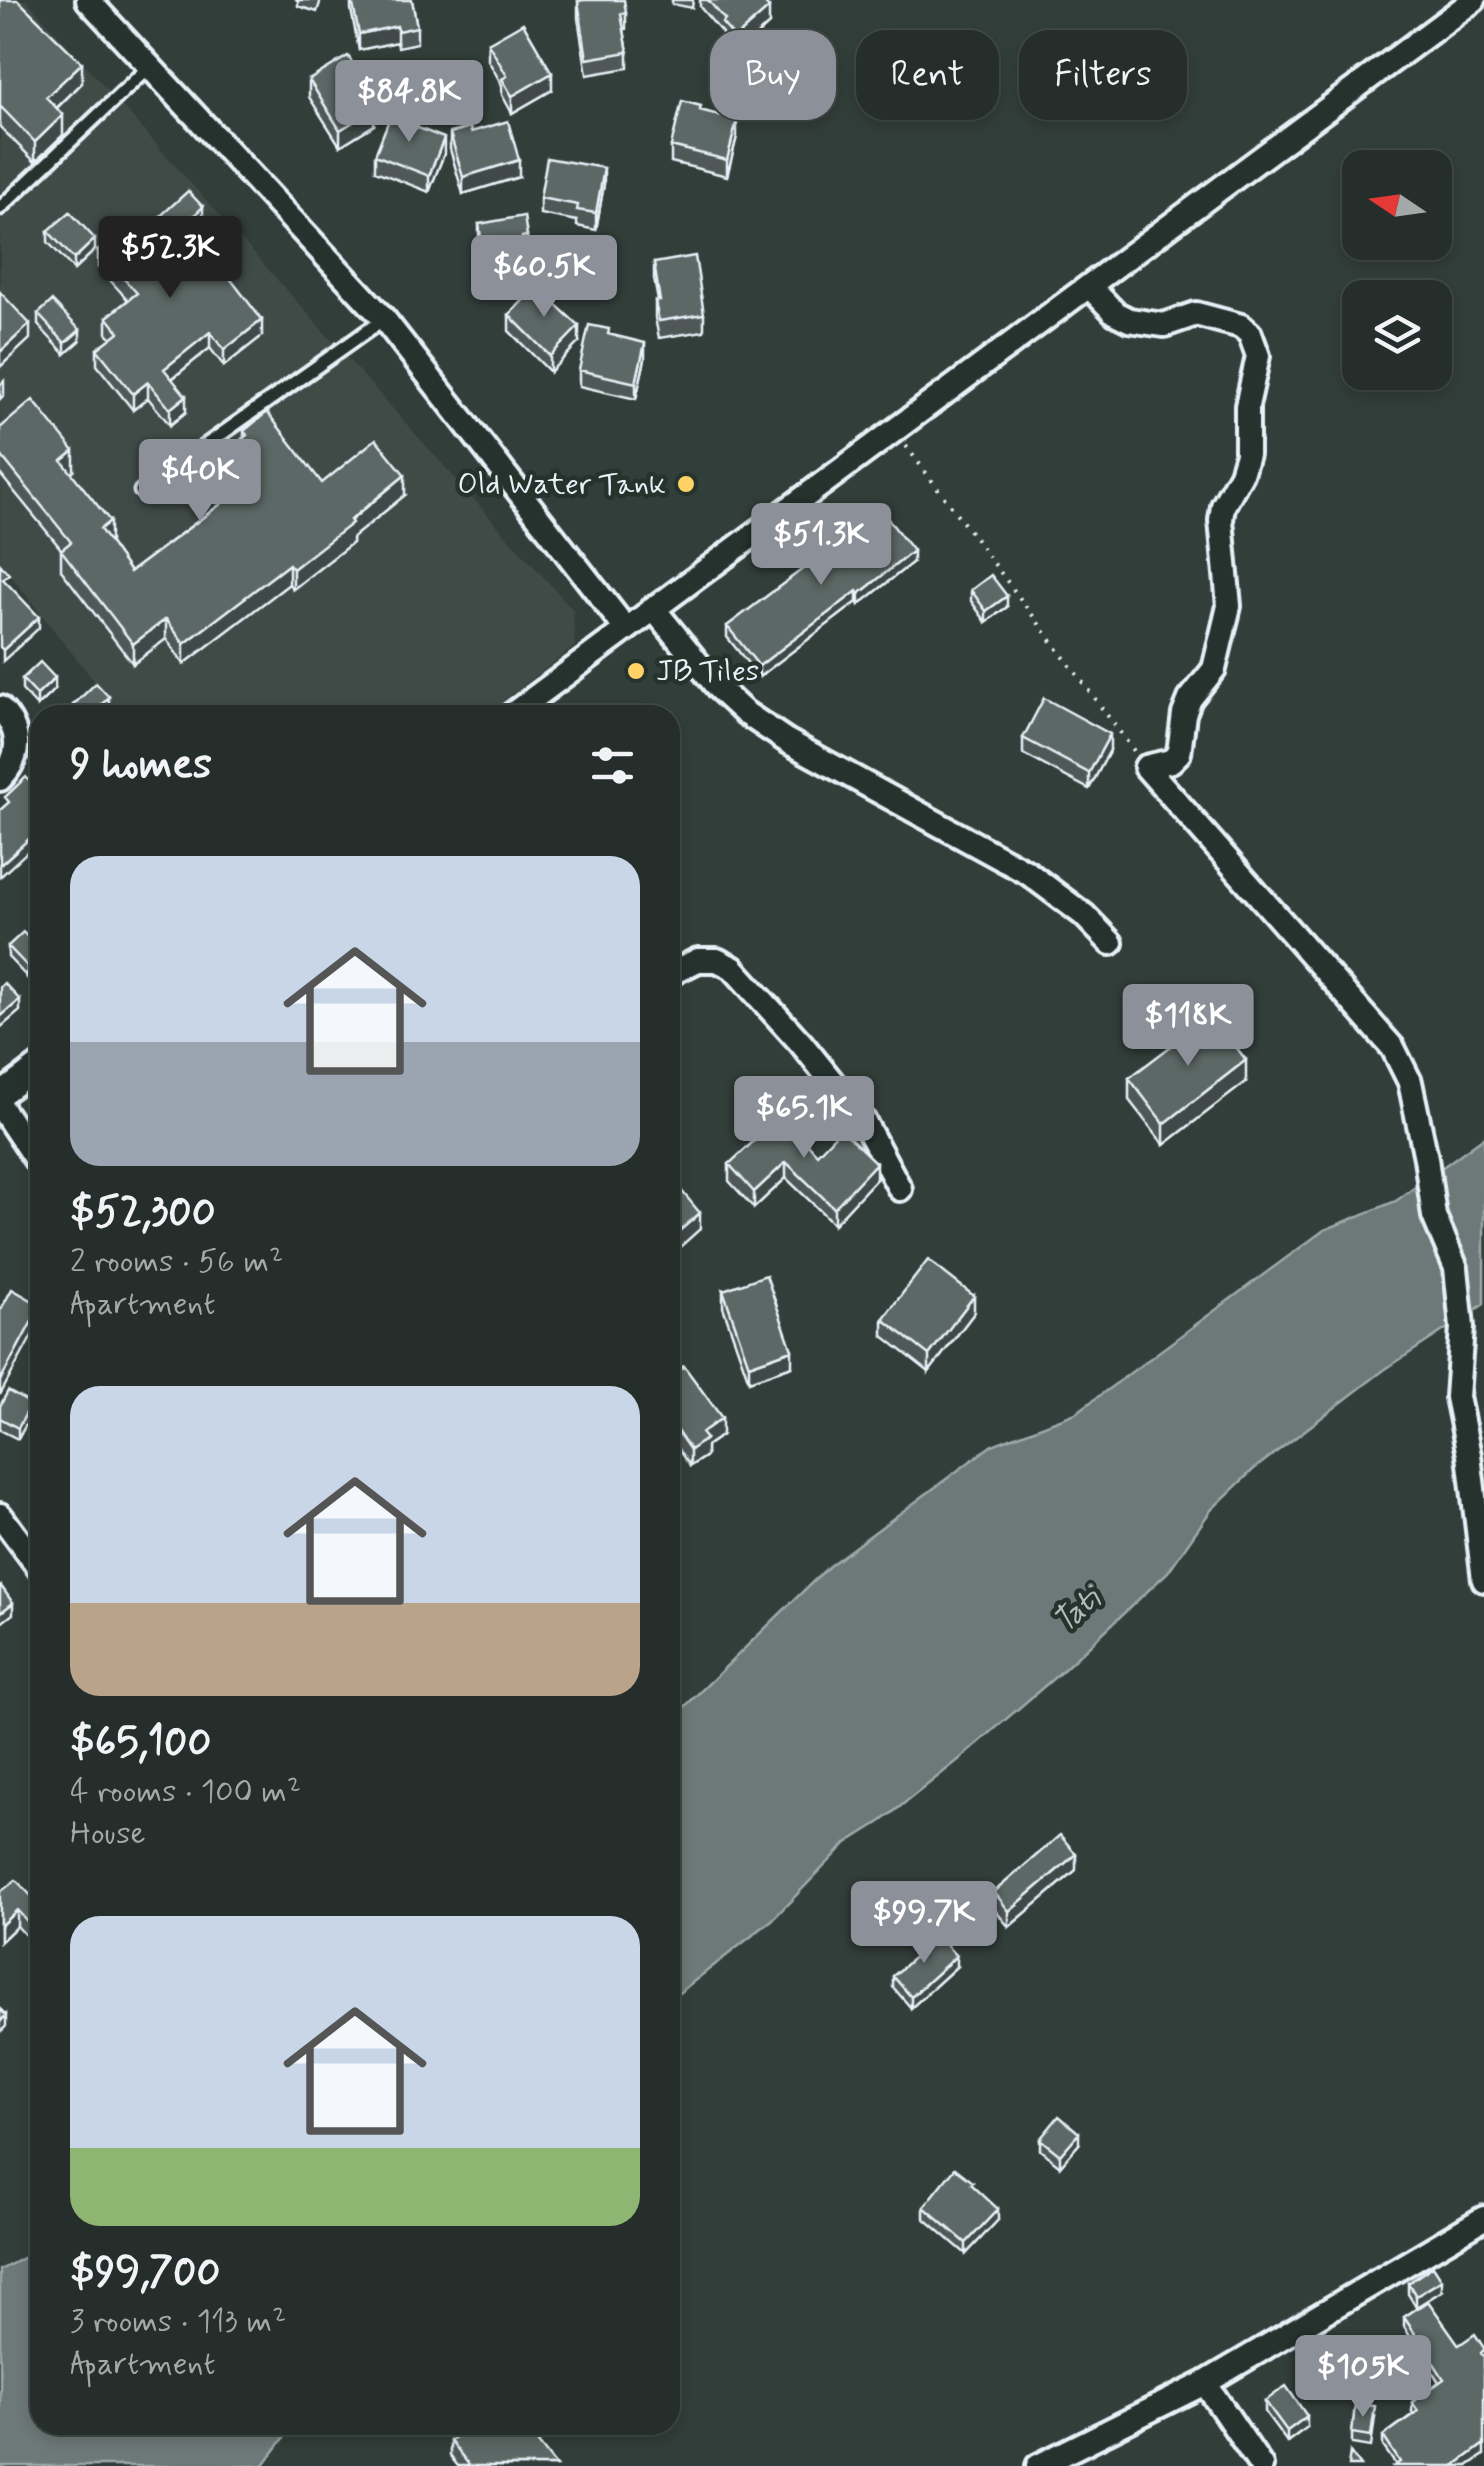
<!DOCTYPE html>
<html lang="en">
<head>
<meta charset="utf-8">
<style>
	body { margin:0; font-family:Mynerve,sans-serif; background:#2e3633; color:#f1f3f6; height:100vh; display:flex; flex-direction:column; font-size:38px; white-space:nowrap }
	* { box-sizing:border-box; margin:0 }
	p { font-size:32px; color:#a4a8a9 }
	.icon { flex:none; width:55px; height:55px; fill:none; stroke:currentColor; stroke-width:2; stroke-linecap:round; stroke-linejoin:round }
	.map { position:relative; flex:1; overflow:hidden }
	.drawer { position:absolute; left:30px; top:705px; width:650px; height:1730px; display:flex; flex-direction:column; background:#262e2b; border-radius:30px; box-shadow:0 5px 15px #0003,0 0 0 2px #424a47 }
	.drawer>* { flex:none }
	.hud { position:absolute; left:710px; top:30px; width:622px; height:90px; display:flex; gap:20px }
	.needle { width:65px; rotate:283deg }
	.fabs { position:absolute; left:1342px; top:150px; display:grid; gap:20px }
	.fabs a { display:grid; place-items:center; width:110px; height:110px; border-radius:20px; background:#262e2b; box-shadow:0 5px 15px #0003,0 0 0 2px #424a47; font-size:50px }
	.price { position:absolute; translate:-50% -85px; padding:0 22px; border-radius:10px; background:#8c9099; color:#fff; font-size:32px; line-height:65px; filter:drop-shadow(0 2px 5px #0008) }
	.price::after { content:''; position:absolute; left:50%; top:60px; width:30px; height:22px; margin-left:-15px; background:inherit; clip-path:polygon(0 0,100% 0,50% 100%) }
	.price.active { background:#222; color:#fff }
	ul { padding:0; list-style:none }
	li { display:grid; align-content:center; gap:20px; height:530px; padding:0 40px }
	li span { display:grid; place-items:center; height:310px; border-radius:30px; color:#555 }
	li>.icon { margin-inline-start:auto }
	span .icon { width:180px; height:180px; fill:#fffc; stroke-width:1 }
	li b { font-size:42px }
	h2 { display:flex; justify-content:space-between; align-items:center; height:120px; padding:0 40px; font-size:42px }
	.tag { padding:0 35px; border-radius:30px; background:#262e2b; box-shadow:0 5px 15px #0003,0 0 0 2px #424a47; font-size:35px; line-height:90px }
	.tag.active { background:#8c9099; color:#fff }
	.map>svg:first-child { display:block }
</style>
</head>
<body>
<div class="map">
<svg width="1484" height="2466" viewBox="0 0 1484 2466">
	<rect width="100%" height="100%" fill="#323e39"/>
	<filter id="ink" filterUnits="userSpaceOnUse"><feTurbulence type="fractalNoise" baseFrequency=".01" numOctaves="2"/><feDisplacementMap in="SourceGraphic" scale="20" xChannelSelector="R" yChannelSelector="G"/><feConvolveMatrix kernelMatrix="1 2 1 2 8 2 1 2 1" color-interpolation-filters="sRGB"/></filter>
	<g filter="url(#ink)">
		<!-- built -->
		<path fill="#3f4b46" d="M0,0H27L573,610L575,646L485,715H121L0,562Z"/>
		<!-- water -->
		<path fill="#6d7978" stroke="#9ea9ab" stroke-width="2.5" d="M1484,1137V1304L1384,1370L1254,1469L1211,1510L1168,1572L1062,1671L961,1758L882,1821L847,1843L772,1920L670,2000V1721L829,1566L992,1445L1076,1413L1324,1230L1396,1201Z
			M40,2249V2425H294L263,2466H0V2270Z"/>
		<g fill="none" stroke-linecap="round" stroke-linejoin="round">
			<defs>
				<path id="service" d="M0,208L150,66
					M141,491L384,319"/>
				<path id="minor" d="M88,0L384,319L626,629
					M1089,286L1115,313L1129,320L1164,325L1196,314L1241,326L1250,334L1258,356L1247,406V454L1241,474L1223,506L1221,520L1229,606L1214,669L1190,699L1184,714L1179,753L1171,761L1146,767L1393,1048L1410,1082L1426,1158L1434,1216L1456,1268L1462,1327L1457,1397L1469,1455L1484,1580
					M653,608L719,689L744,712L787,741L1028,873L1084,915L1111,943
					M0,708C21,730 22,757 0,779
					M511,715L1474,0
					M670,974L698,960H717L733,968L801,1043L863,1120L900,1189
					M0,1095L40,1065
					M0,1106L40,1166
					M0,1515L40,1569
					M1205,2383L1261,2466
					M1038,2466L1205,2383L1484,2218"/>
			</defs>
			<!-- service casing -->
			<use href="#service" stroke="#e8f1f8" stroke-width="19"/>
			<!-- minor casing -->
			<use href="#minor" stroke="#e8f1f8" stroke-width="30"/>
			<!-- path -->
			<path stroke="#e8f1f8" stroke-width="4" stroke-dasharray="2.5 8" stroke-linecap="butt" d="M906,446L1134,751"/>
			<!-- service -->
			<use href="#service" stroke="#26332d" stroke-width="11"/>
			<!-- minor -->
			<use href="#minor" stroke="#26332d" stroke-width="22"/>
		</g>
		<!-- wall -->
		<path fill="#4f5957" stroke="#e8f1f8" stroke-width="2.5" d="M0,0L82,83L57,108L63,135L35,162L0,127Z
			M297,0H321L317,12L298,6V1Z
			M351,0H412L417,27V43L398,47L397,42L359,50L351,10Z
			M672,0H693L692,8L672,4Z
			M700,0H762L769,24L735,55L722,40V33L700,7Z
			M578,1L626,13V29L624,30L628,52V68L587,75L578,18Z
			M750,42L799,93V110L754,117L751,97V81L754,80L750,58Z
			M488,43L552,90L512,113L502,95V85L488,60Z
			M309,80L374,125L340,146L309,97Z
			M701,111L737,136L727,176L671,162V146Z
			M410,125L444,154L429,192L375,171V155Z
			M471,132L519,177L463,194L450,149V133Z
			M604,184L596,230L577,226V221L540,214V198Z
			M203,223L194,231L262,336L224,366L210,348L172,379L186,412L170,425L148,398L133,410L97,365V349L112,338L107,333V317L128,300L98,267V251Z
			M479,224L527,236V253H525L528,275V291L488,298L479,241Z
			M48,231L95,250L74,270L48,242Z
			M654,263L704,314V331L659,338L655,318V301H658L654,279Z
			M38,314L80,341L65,354L38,325Z
			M509,315L579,342L550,372L509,331Z
			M609,334L645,359L636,399L579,386V370Z
			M0,428L74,471L71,473L110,541L109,542L130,572L231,496L218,481V461L244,437V431L322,483L405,495L352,538V543L293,589L289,584L184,664L166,639L133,664L61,570V549L0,474Z
			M913,562L859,605L857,602L759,677L727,637V626Z
			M971,590L1007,607L986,622L971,601Z
			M22,679L55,689L37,706L22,690Z
			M73,705L109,708L105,712L108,715H73Z
			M1023,738L1110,750L1089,789L1023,754Z
			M8,946L40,951L27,977L8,957Z
			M1129,1078L1246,1082L1164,1145L1129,1100Z
			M817,1154L876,1179L834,1224L786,1178L754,1208L729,1181V1164Z
			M723,1290L792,1366L749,1381L723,1307Z
			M974,1313L929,1372L883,1336V1319Z
			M670,1376L722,1435L706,1446V1456L690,1466L670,1438Z
			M0,1406L31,1415L18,1439L0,1430Z
			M40,1489V1515L35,1514V1503Z
			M1076,1870L1009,1927L994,1909V1892Z
			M0,1892L40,1905V1943L36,1947L17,1926L0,1942Z
			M956,1967L911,2008L893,1987V1976Z
			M1040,2139L1079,2144L1060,2166L1040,2150Z
			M973,2186L998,2220L966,2254L924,2218V2207Z
			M1408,2283L1442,2291L1416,2307L1408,2294Z
			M1428,2301L1468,2466L1396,2465L1383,2446V2436L1413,2414L1412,2412V2402L1439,2382L1404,2327V2317Z
			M1265,2401L1307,2427L1287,2442L1265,2412Z
			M1375,2417L1371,2447L1352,2444V2433Z
			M450,2441L556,2466H458L450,2456Z"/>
		<!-- shaded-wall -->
		<path fill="#404947" stroke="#e8f1f8" stroke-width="2.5" d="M769,8V24L735,55V38Z
			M397,26V42L359,50V34Z
			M82,63V83L46,118V97Z
			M552,73V90L512,113V96Z
			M374,109V125L340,146V130Z
			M63,115V135L35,162V142Z
			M737,120V136L727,176V160Z
			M444,138V154L429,192V176Z
			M519,160V177L463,194V177Z
			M604,168V184L596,230V213Z
			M203,207V223L187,238V222Z
			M95,239V250L74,270V259Z
			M262,320V336L224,366V350Z
			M30,324V339L0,367V352Z
			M579,326V342L550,372V356Z
			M80,330V341L65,354V343Z
			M210,332V348L164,385V369Z
			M645,343V359L636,399V383Z
			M4,381V395L0,399V385Z
			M148,382V398L133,410V394Z
			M186,396V412L170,425V409Z
			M74,451V471L62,481V461Z
			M405,475V495L352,538V543L293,589V569Z
			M110,521V541L100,549V529Z
			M913,551V562L859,605V594Z
			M289,564V584L184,664V644Z
			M857,591V602L759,677V666Z
			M1007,596V607L986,622V611Z
			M39,617V628L3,661V650Z
			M166,619V639L133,664V644Z
			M55,678V689L37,706V695Z
			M109,697V708L102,715L100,706Z
			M1110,734V750L1089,789V773Z
			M40,829V840L0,877V865Z
			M40,954V965L27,977V966Z
			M20,1000V1011L0,1028V1017Z
			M1246,1060V1082L1164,1145V1124Z
			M786,1162V1178L754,1208V1192Z
			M876,1163V1179L834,1224V1208Z
			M700,1213V1229L670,1256V1239Z
			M974,1296V1313L929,1372V1355Z
			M40,1306V1321L0,1395V1381Z
			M792,1350V1366L749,1381V1365Z
			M31,1404V1415L18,1439V1428Z
			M722,1418V1435L706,1446V1456L690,1466V1450L701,1433Z
			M13,1603V1614L0,1624V1613Z
			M1076,1854V1870L1009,1927V1911Z
			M17,1910V1926L0,1942V1926Z
			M40,1927V1943L36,1947V1931Z
			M956,1956V1967L911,2008V1997Z
			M6,2015V2026L0,2033V2022Z
			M1079,2133V2144L1060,2166V2155Z
			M998,2209V2220L966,2254V2243Z
			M1442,2280V2291L1416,2307V2296Z
			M1307,2416V2427L1287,2442V2431Z
			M1484,2444V2455L1468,2466H1454Z"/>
		<!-- building -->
		<path fill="#5c6865" stroke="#e8f1f8" stroke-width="2.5" d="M0,0H18L82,63L46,97L63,115L35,142L0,106Z
			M352,0H412L417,27L398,31L397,26L359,34Z
			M584,0H624L626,13L621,14L628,52L587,59L578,1Z
			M708,0H762L769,8L735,38L722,23L725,20Z
			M523,23L552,73L512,96L502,79L507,76L488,43Z
			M791,36L799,93L754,101L751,81L756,80L750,42Z
			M348,56L359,73L354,76L374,109L340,130L309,80Z
			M682,101L701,106L700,110L737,120L727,160L671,146Z
			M392,112L410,119L408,124L444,138L429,176L375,155Z
			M508,121L519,160L463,177L450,133L470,127L471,132Z
			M547,158L604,168L596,213L577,210L578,205L540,198Z
			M188,191L203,207L187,222L262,320L224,350L210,332L164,369L186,396L170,409L148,382L133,394L97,349L119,332L107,317L137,293L98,251L120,230L131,243Z
			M70,212L95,239L74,259L48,231Z
			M524,216L527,236L522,237L528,275L488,282L479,224Z
			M695,256L704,314L659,321L655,301H660L654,263Z
			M541,282L555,296L551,300L579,326L550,356L509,315Z
			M0,292L30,324L0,352Z
			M52,301L80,330L65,343L38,314Z
			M589,325L609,329L608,334L645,343L636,383L579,370Z
			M33,400L74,451L62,461L110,521L100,529L130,572L241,489L218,461L247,435L244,431L267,412L322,483L376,439L405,475L350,520L352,523L293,569L289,564L184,644L166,619L133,644L61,550L71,542L0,454V428Z
			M881,510L913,551L859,594L857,591L759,666L727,626Z
			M0,564L9,574L3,579L39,617L3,650L0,647Z
			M991,575L1007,596L986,611L971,590Z
			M40,662L55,678L37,695L22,679Z
			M96,683L109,697L100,706L108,715H82L73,705Z
			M1044,698L1110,734L1089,773L1023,738Z
			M40,771V829L0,865V810L9,802L5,797L26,777L29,781Z
			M23,932L40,951V954L27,966L8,946Z
			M4,983L20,1000L0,1017V987Z
			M1212,1015L1246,1060L1164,1124L1129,1078Z
			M782,1115L817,1154L841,1129L876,1163L834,1208L786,1162L754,1192L729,1164Z
			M676,1184L700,1213L670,1239V1189Z
			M928,1260L974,1296L929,1355L883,1319Z
			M766,1275L792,1350L749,1365L723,1290Z
			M12,1289L40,1305V1306L0,1381V1311Z
			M684,1366L722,1418L701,1433L706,1439L690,1450L670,1421V1376Z
			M8,1391L31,1404L18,1428L0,1418V1406Z
			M40,1489V1504L35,1503Z
			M1,1586L13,1603L0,1613V1587Z
			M1060,1835L1076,1854L1009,1911L994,1892Z
			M16,1880L40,1905V1927L36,1931L17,1910L0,1926V1892Z
			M938,1936L956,1956L911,1997L893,1976Z
			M0,2009L6,2015L0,2022Z
			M1059,2116L1079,2133L1060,2155L1040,2139Z
			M955,2168L973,2182L971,2184L998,2209L966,2243L924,2207Z
			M1433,2266L1442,2280L1416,2296L1408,2283Z
			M1428,2301L1459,2345L1475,2334L1484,2348V2350L1481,2353L1484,2357V2444L1454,2466H1394L1400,2462L1383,2436L1418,2411L1412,2402L1444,2379L1404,2317Z
			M1286,2386L1307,2416L1287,2431L1265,2401Z
			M1355,2404L1375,2406L1371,2436L1352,2433Z
			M470,2425H524L556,2466H470L450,2441Z
			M1350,2452L1360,2466H1348Z"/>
	</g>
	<!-- markers -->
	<g fill="#ffd166" stroke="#26332d" stroke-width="4">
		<circle cx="686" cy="484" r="10"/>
		<circle cx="636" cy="671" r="10"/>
	</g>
	<g text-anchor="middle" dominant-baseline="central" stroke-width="9" stroke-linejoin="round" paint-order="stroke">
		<!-- poi labels -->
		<g font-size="30" fill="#e8f1f8" stroke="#26332d" text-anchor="end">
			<text x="666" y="484">Old Water Tank</text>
			<text x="656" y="671" text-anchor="start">JB Tiles</text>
		</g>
		<!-- water labels -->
		<g font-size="32" font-style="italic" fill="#b1bbbe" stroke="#26332d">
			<text transform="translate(1077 1611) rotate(-41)">Tati</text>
		</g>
	</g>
</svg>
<div class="fabs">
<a><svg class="needle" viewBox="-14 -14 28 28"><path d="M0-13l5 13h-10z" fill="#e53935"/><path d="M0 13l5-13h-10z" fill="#a4a8a9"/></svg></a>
<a><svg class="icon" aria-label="layers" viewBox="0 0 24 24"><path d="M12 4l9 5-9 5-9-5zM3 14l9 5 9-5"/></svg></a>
</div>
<b class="price" style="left:409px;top:145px">$84.8K</b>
<b class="price active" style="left:170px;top:301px">$52.3K</b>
<b class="price" style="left:544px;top:320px">$60.5K</b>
<b class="price" style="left:200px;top:524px">$40K</b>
<b class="price" style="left:821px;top:588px">$51.3K</b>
<b class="price" style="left:1188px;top:1069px">$118K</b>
<b class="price" style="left:804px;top:1161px">$65.1K</b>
<b class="price" style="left:924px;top:1966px">$99.7K</b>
<b class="price" style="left:1363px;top:2420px">$105K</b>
<div class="hud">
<a class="tag active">Buy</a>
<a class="tag">Rent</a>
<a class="tag">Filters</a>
</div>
<section class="drawer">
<h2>9 homes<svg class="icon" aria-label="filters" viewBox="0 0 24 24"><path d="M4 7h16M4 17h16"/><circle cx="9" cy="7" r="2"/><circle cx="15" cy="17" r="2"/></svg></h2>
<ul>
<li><span style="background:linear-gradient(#c9d6e8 60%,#9aa5b1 0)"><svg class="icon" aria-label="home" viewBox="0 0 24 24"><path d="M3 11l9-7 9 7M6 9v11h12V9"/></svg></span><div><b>$52,300</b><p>2 rooms · 56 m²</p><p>Apartment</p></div></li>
<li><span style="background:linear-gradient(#c9d6e8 70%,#b9a48a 0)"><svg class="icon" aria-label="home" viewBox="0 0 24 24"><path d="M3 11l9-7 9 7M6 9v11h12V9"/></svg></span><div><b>$65,100</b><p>4 rooms · 100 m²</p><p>House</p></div></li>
<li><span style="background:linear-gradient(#c9d6e8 75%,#8fb573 0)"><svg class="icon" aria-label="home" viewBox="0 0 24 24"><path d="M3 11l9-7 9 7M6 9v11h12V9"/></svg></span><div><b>$99,700</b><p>3 rooms · 113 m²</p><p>Apartment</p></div></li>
</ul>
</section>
</div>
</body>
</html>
